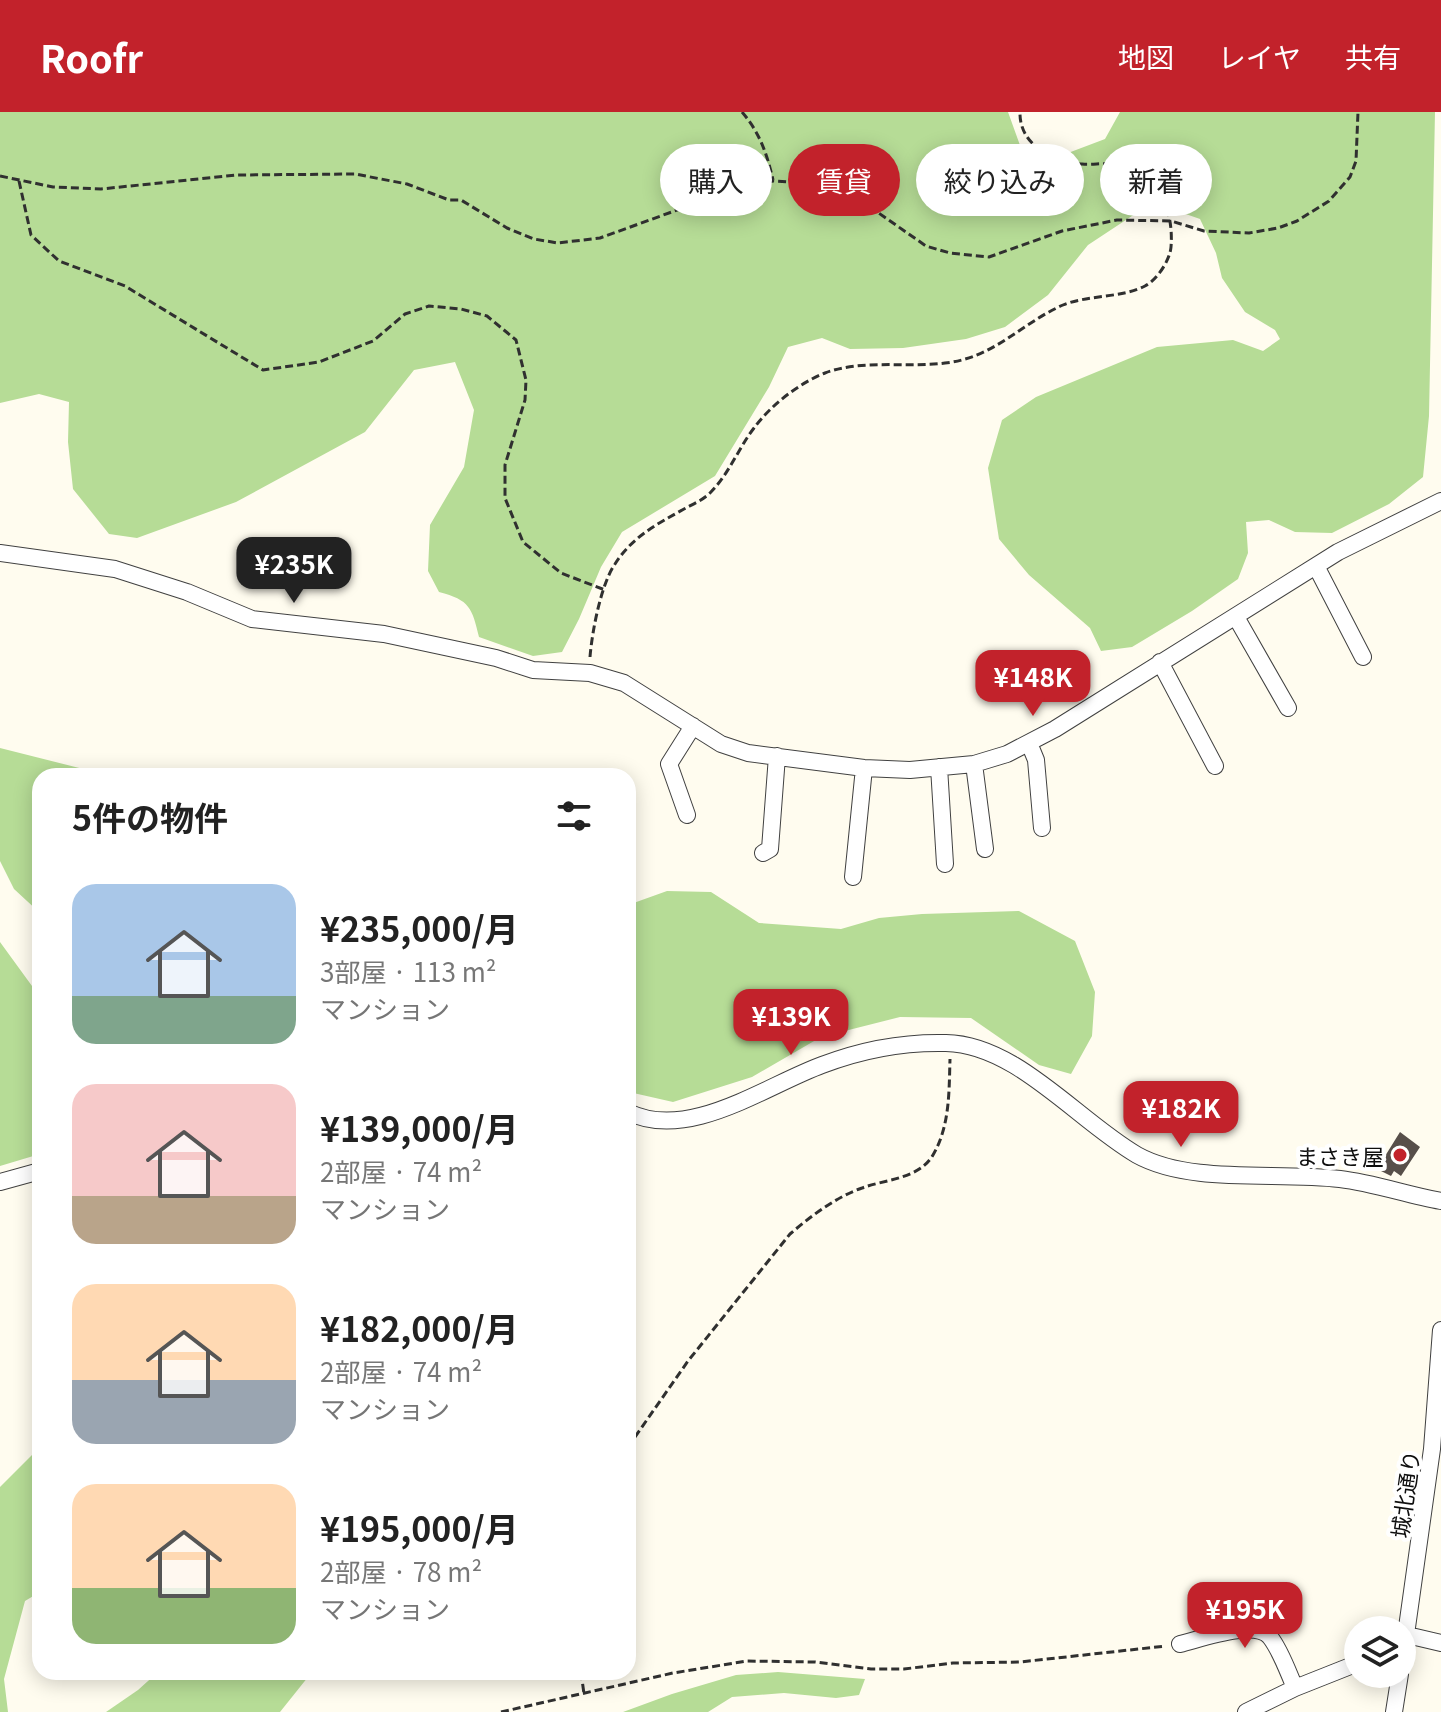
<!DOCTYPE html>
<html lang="ja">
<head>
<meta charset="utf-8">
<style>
	body { margin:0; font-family:Georgia,"Noto Sans JP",serif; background:#f6f6f6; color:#222; height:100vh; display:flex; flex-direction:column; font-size:30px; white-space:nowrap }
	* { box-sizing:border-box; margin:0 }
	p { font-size:26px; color:#767676 }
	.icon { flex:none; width:44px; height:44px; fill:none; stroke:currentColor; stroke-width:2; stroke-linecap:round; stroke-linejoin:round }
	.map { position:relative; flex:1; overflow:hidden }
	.sheet { position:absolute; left:32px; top:656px; width:604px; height:912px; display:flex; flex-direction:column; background:#fff; border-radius:24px; box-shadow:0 4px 20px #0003 }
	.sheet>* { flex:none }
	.hud { position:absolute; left:660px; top:32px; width:660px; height:72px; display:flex; gap:16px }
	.fabs { position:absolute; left:1344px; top:1504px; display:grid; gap:16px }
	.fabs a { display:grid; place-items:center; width:72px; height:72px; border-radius:50%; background:#fff; box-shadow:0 4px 20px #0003; font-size:40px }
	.price { position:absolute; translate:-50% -68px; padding:0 18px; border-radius:16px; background:#c2222b; color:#fff; font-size:26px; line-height:52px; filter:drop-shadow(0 2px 4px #0008) }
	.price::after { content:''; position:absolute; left:50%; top:48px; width:24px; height:18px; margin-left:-12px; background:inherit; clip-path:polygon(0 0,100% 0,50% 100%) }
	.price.on { background:#222; color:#fff }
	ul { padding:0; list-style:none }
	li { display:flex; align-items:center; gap:24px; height:200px; padding:0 40px }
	li span { display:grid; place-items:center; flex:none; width:224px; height:160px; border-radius:24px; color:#555 }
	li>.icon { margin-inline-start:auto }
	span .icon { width:96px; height:96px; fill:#fffc; stroke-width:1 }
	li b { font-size:34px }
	h2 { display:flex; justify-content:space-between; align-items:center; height:96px; padding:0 40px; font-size:34px }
	.pill { padding:0 28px; border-radius:36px; background:#fff; box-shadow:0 4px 20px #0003; font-size:28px; line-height:72px }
	.pill.on { background:#c2222b; color:#fff }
	header { display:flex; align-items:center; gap:48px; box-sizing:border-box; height:112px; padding:0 40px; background:#c2222b; color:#fff }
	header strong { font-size:38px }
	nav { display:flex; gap:44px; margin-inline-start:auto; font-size:28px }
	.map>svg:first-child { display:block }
</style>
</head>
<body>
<header>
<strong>Roofr</strong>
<nav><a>地図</a><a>レイヤ</a><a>共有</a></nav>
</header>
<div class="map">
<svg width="1441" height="1600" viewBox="0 0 1441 1600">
	<rect width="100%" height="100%" fill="#fffcef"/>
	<!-- forest -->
	<path fill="#b6dc96" d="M0,0H1008L1021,36L1068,41L1105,27L1120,0H1435L1429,304L1423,365L1389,392L1332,421L1295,420L1269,408L1246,410L1248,441L1238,467L1192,499L1132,535L1101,539L1090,516L1029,463L999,427L988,356L1002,308L1036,285L1157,235L1233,228L1263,239L1280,227L1275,218L1245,200L1222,166L1216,141L1200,107L1180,100L1141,98L1088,133L1048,183L1005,215L966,227L903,236L850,237L822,226L788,235L769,275L715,364L622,420L601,455L579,507L562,540L533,544L479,525C472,496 470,488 439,480L428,459L430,413L464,355L474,298L455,250L414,258L365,320L236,390L137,426L109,422L73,377L68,330L69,290L39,282L0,291Z
		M0,636L111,664H40V801L14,777L0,749Z
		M667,779L711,780L759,811L841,817L879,806L922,802L1019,799L1075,829L1095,880L1092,924L1071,962L1039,953L971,906L900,905L821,925L752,965L673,990L629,980L628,793Z
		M0,830L40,885V915L34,935L40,954V1042L0,1054Z
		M40,1339V1480L25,1489L4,1567L8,1600H0V1375L32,1343Z
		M158,1560H312L280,1600H106L138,1578Z
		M778,1560L865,1567L859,1583L836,1586L784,1581L732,1585L708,1600H623L672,1582L736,1563Z"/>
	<!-- building -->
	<path fill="#574f4a" d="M1400,1020L1420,1035L1401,1064L1394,1059L1391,1064L1377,1057Z"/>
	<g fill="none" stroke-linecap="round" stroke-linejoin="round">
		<defs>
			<path id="minor" d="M0,441L115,457L187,480L252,507L384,522L496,546L533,558L590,561L624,571L721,632L748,641L864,656L910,658L974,652L1007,642L1055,617L1338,440L1441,389
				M1316,454L1363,545
				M1236,505L1288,596
				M1160,550L1215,654
				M1029,631L1036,648L1042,716
				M974,652L985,737
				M939,655L945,752
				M687,703L669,652L693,614
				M763,741L770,737L777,644
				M853,765L864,656
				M628,1000C688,1030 765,974 822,953C861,938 905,930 946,931C1016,932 1078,1009 1137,1043C1191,1073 1278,1059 1340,1067C1374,1071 1407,1083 1441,1089
				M0,1070L40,1059
				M1407,1523L1441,1531
				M1180,1532C1201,1527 1255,1507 1270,1525C1281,1539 1288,1560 1295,1576
				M1402,1551L1432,1337L1441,1218
				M1246,1600L1295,1576L1358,1551
				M1394,1600L1400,1562"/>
		</defs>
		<!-- minor casing -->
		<use href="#minor" stroke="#414141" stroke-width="18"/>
		<!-- path -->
		<path stroke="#303030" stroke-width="3" stroke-dasharray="8 4" stroke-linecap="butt" d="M742,0C760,21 767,42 773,68
			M0,64L53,75L101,77L237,63L355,62L407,72L449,88H461L507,116L534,127L558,131L600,126L735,77L773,69L807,71L860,88L926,134L950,141L989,145L1062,119L1117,108L1171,109L1204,119L1249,121L1278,116L1297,109L1329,89L1350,65L1356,49L1358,0
			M19,69L31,123L59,149L125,174L263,258L319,250L373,229L405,202L429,194L461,197L487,204L516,228L526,268L525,288L505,353V386L523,430L561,461L605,478
			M590,545C592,520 601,472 615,452C632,425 657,412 684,397C693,392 703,388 710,381C729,362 738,337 754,316C770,294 799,271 825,261C862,247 906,256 945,251C994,246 1020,212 1063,193C1087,183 1122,186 1145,174C1157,168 1170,148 1171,135C1174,98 1158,59 1119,53C1107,50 1094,53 1082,52C1053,50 1019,33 1020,0
			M628,1335L688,1249L790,1122C811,1104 836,1085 862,1076C886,1067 919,1067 933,1043C950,1014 949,979 950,947
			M581,1560L584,1582
			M501,1600L673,1561L747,1549L815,1550L871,1557H904L953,1551L1020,1550L1166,1534"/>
		<!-- minor -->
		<use href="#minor" stroke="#fff" stroke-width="16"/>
	</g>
	<!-- markers -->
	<circle fill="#c2222b" stroke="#fff" stroke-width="3" cx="1400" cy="1043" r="8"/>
	<g text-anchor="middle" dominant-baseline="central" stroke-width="8" stroke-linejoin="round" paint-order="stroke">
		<!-- poi labels -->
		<g font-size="22" fill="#0e0e0e" stroke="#fff" text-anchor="end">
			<text x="1384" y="1043">まさき屋</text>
		</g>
		<!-- street labels -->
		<g font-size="22" fill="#0e0e0e" stroke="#fff">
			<text transform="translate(1404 1382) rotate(-82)">城北通り</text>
		</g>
	</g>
</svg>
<div class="fabs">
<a><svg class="icon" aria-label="layers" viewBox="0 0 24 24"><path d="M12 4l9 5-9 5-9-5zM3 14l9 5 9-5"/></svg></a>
</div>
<b class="price on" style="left:294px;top:493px">¥235K</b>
<b class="price" style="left:1033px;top:606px">¥148K</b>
<b class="price" style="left:791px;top:945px">¥139K</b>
<b class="price" style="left:1181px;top:1037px">¥182K</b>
<b class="price" style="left:1245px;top:1538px">¥195K</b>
<div class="hud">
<a class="pill">購入</a>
<a class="pill on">賃貸</a>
<a class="pill">絞り込み</a>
<a class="pill">新着</a>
</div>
<section class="sheet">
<h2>5件の物件<svg class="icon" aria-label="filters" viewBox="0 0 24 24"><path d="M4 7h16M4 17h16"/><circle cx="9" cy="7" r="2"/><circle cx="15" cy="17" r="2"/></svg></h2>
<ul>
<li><span style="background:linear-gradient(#a9c7e8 70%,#7fa58c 0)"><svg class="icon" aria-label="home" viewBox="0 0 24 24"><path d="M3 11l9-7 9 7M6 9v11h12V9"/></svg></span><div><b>¥235,000/月</b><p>3部屋 · 113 m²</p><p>マンション</p></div></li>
<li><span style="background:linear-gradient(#f6c9c9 70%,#b9a48a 0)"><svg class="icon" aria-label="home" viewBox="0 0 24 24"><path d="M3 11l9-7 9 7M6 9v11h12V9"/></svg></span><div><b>¥139,000/月</b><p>2部屋 · 74 m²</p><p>マンション</p></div></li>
<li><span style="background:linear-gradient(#ffd9b3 60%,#9aa5b1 0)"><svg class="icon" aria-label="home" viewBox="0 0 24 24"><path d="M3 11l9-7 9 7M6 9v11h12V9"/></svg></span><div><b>¥182,000/月</b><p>2部屋 · 74 m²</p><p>マンション</p></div></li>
<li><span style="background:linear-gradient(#ffd9b3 65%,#8fb573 0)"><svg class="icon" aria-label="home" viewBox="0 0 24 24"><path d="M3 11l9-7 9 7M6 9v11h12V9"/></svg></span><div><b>¥195,000/月</b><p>2部屋 · 78 m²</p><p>マンション</p></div></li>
</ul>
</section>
</div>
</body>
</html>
